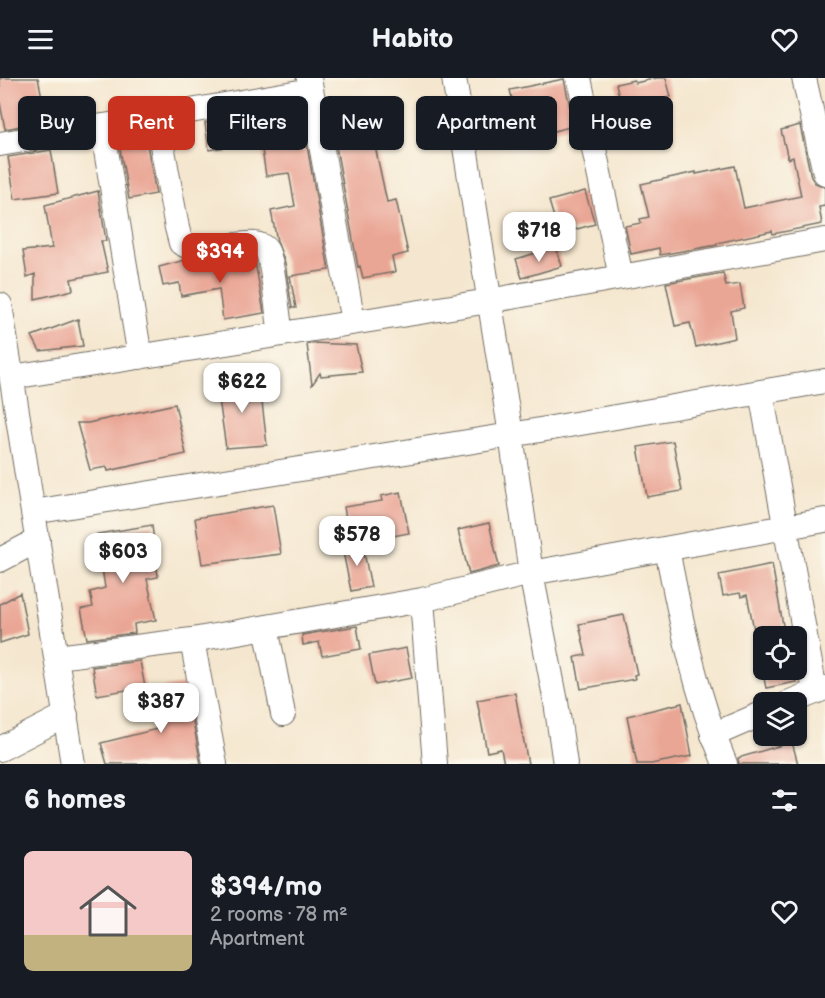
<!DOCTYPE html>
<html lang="en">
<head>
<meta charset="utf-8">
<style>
	body { margin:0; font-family:"Balsamiq Sans",sans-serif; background:#20242c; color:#f1f3f6; height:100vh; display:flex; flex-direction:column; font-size:22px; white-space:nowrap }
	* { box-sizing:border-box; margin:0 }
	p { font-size:20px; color:#9ea1a6 }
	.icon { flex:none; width:33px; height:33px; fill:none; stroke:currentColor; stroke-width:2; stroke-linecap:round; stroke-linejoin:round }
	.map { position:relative; height:686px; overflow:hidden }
	.details { display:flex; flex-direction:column; background:#171b24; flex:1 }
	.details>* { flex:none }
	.guide { position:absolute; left:18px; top:18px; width:789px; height:54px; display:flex; gap:12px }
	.tools { position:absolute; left:753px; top:548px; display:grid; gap:12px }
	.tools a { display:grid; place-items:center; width:54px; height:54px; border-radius:9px; background:#171b24; box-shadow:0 2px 4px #0004; font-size:30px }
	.price { position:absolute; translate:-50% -51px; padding:0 14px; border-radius:12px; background:#fff; color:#222; font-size:20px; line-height:39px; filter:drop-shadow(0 2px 3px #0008) }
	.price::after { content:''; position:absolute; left:50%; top:36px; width:18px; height:14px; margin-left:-9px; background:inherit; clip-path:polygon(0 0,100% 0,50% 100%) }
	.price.selected { background:#c8321e; color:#fff }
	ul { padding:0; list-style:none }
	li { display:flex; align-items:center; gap:18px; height:150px; padding:0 24px }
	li+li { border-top:2px solid #363941 }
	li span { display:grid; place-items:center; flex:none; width:168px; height:120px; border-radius:9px; color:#555 }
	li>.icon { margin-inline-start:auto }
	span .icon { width:72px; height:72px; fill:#fffc; stroke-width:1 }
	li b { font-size:26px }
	h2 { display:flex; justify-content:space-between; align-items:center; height:72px; padding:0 24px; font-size:26px }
	.tag { padding:0 21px; border-radius:9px; background:#171b24; box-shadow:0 2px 4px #0004; font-size:21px; line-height:54px }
	.tag.selected { background:#c8321e; color:#fff }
	header { display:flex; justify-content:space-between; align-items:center; height:78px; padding:0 24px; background:#171b24; font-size:27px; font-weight:600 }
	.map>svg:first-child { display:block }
</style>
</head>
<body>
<header><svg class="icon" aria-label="menu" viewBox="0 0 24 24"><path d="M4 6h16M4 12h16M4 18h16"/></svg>Habito<svg class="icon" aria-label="heart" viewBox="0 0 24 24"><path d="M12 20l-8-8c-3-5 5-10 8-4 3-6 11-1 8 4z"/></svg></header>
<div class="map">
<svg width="825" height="686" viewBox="0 0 825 686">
	<rect width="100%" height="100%" fill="#fbf7ec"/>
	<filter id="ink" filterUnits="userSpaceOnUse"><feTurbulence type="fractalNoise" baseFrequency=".0167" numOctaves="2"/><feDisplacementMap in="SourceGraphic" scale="12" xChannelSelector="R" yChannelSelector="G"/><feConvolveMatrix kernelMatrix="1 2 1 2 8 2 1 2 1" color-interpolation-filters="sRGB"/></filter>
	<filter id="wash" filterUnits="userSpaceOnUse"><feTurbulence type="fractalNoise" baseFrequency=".008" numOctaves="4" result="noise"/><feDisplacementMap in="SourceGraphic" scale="24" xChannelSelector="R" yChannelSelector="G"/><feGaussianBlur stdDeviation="1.35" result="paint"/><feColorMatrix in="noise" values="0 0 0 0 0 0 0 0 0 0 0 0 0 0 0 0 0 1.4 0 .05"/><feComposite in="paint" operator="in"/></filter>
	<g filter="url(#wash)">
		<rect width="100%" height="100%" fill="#f5e7cf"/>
		<g id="blocks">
			<!-- building -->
			<path fill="#eaa695" d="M0,0H38L47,43L5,51L0,25Z
				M657,0H666L671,19L622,31L616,6L634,2L635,5Z
				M564,1L574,48L522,61L510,12Z
				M300,28L329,192L290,198L296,230H292L285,185L277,163L271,133L295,128L289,95L266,98L261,65L284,63L283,60L286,59L282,32Z
				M230,40L234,68L209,72L205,45Z
				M370,45L387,124L396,122L408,175L392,179L395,194L363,200L360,188L358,189L333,52Z
				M800,47L811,99L815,105L825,109V128L819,129L822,146L773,156L772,153L717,165V167L660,177L659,170L631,176L625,148L641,145L640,141L649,139L641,106L696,94V96L735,88L744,130L801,118L793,79L788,81L781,52Z
				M145,55L156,116L129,121L118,60Z
				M51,72L58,115L15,121L8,79Z
				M98,113L106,163H101L108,194L71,201L73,212L35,221V196L27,199L23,173L52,170L45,127Z
				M585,113L595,146L559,156L549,123Z
				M556,169L562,188L522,200L516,181Z
				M247,180H254L255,183L264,235L223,242L219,211L181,218L179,205L163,208L159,189L185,182L208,185Z
				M723,195L726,208L740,206L744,230L731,233L735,260L696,269L690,245L675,248L666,205Z
				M78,241L83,268L40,273L32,258Z
				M313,265L356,267L362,294L321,298L320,295L312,307L307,266Z
				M259,299L267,367L226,370L217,307Z
				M175,326L186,376L108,393L107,389L90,392L77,345H88Z
				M673,363L682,413L647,419L638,369Z
				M401,414L409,455L350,466L344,429L382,423L381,418Z
				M273,427L281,476L202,486L195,440Z
				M489,445L499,488L469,496L458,452Z
				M152,447L158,499L147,501L156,542L134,546L135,555L87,561L81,531L93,529L90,514L105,510L97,456Z
				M362,464L371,509L351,513L342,469Z
				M772,486L784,553H786L787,558H764V591H794L796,604L766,610L747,517L741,519L740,515L723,518L719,497Z
				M20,515L28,556L0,565V526Z
				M624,537L637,596L634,597L635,601L581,611L575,579L586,577L579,546Z
				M357,548L361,571L322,578L319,564L303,567L302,557Z
				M406,570L412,600L375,607L369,577Z
				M140,583L145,609L97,617L92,589Z
				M186,606L201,686H107L101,665L157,651L151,612Z
				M515,615L528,686H504L501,671L487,674L477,622Z
				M682,625L692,678L651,686H637L627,638Z
				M792,664L798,686H739L738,680Z"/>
		</g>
	</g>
	<g filter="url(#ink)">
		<use href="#blocks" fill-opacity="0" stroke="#726d64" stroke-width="1.5"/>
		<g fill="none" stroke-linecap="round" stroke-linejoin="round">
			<defs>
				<path id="street" d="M309,0L353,244
					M454,0L511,357L531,495L556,624L565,686
					M579,0L621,199
					M804,0L825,95
					M157,39L177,150L181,165C203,179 232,164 255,166C259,166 265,169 267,173C273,184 278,240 281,256
					M102,48L140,279
					M0,66L311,12
					M0,227L73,686
					M12,299L489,223L825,162
					M761,314L815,613
					M33,434L511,357L825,303
					M667,471C681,544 696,617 725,686
					M0,482L38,462
					M422,522L435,686
					M266,549L283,636
					M192,562L215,686
					M57,579L192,562L422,522L531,495L825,442
					M790,624L825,610
					M713,657L764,635
					M0,671L66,637"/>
			</defs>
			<!-- street casing -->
			<use href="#street" stroke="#726d64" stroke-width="26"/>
			<!-- street -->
			<use href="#street" stroke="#fff" stroke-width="24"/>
		</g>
	</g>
</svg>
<div class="tools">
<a><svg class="icon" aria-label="locate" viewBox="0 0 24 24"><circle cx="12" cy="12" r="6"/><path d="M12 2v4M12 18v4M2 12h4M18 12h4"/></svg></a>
<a><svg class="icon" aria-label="layers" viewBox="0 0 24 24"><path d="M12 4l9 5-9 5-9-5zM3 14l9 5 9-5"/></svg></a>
</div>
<b class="price" style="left:539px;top:185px">$718</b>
<b class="price selected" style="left:220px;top:206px">$394</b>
<b class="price" style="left:242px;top:336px">$622</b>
<b class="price" style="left:357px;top:489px">$578</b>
<b class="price" style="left:123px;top:506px">$603</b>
<b class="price" style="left:161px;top:656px">$387</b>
<div class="guide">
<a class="tag">Buy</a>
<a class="tag selected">Rent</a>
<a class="tag">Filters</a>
<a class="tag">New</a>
<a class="tag">Apartment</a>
<a class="tag">House</a>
</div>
</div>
<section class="details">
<h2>6 homes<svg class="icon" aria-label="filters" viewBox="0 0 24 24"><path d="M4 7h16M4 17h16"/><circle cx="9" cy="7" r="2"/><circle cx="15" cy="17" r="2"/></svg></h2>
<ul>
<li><span style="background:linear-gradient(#f6c9c9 70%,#c2b280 0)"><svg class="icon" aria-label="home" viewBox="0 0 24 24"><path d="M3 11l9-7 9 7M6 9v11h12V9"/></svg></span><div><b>$394/mo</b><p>2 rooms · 78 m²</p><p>Apartment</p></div><svg class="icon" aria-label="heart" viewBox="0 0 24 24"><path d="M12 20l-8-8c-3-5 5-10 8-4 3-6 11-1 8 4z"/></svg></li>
</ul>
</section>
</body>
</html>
